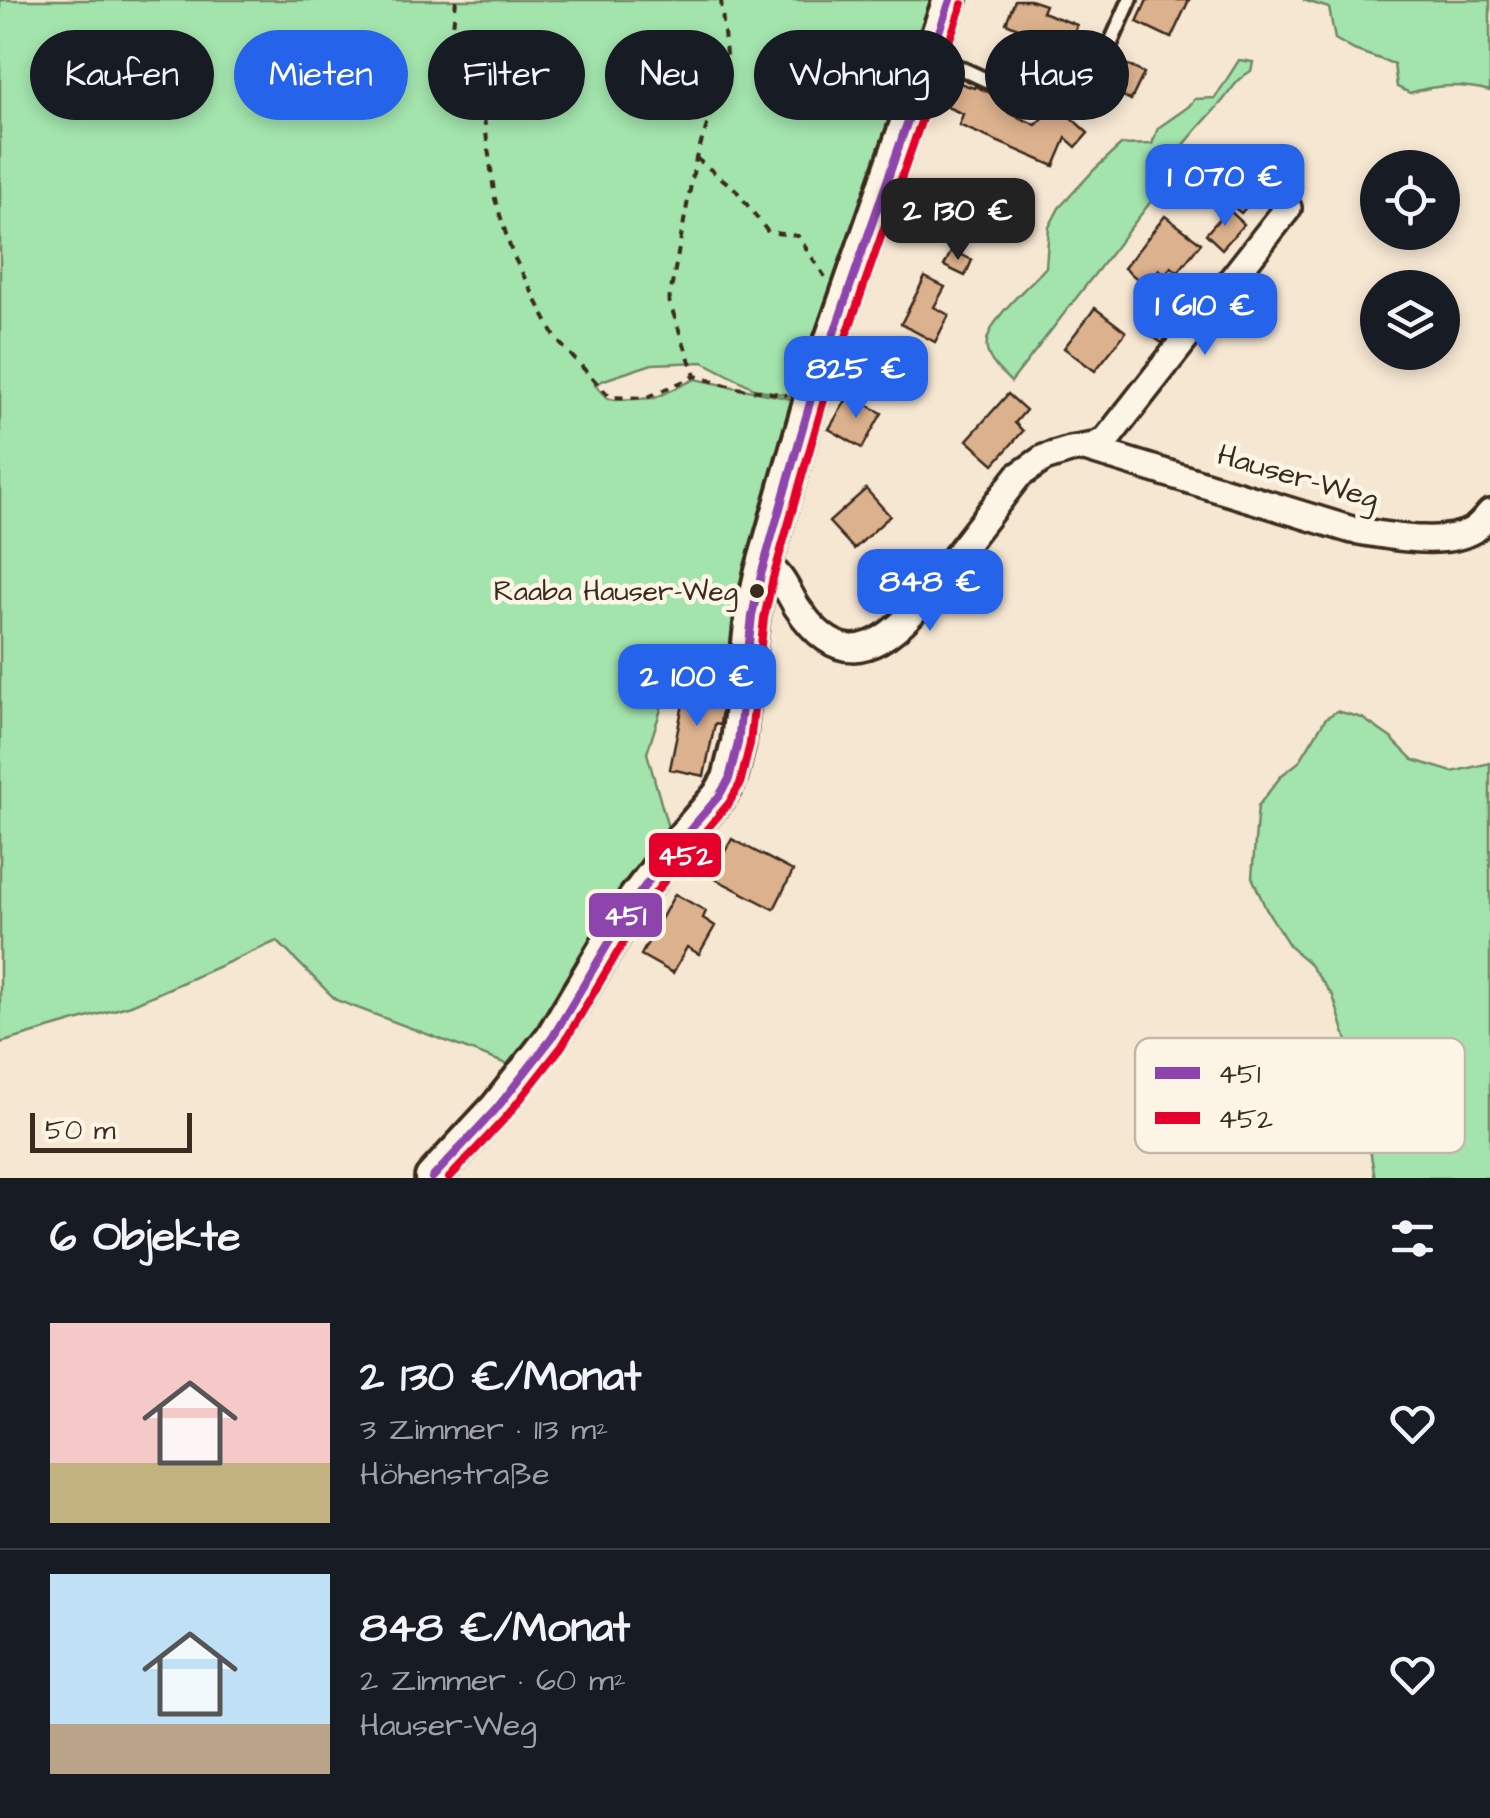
<!DOCTYPE html>
<html lang="de">
<head>
<meta charset="utf-8">
<style>
	body { margin:0; font-family:"Architects Daughter",sans-serif; background:#242831; color:#f1f3f6; height:100vh; display:flex; flex-direction:column; font-size:38px; white-space:nowrap }
	* { box-sizing:border-box; margin:0 }
	p { font-size:32px; color:#9ea1a6 }
	.icon { flex:none; width:55px; height:55px; fill:none; stroke:currentColor; stroke-width:2; stroke-linecap:round; stroke-linejoin:round }
	.map { position:relative; height:1178px; overflow:hidden }
	.side { display:flex; flex-direction:column; background:#171b24; flex:1 }
	.side>* { flex:none }
	.hud { position:absolute; left:30px; top:30px; width:1430px; height:90px; display:flex; gap:20px }
	.controls { position:absolute; left:1360px; top:150px; display:grid; gap:20px }
	.controls a { display:grid; place-items:center; width:100px; height:100px; border-radius:50%; background:#171b24; box-shadow:0 5px 15px #0003; font-size:50px }
	.scale { position:absolute; left:30px; bottom:25px; width:162px; box-sizing:border-box; padding-left:10px; border:5px solid #3b2a1e; border-top:0; font-size:28px; line-height:35px; white-space:nowrap; color:#3b2a1e; -webkit-text-stroke:8px #fcf5e5; paint-order:stroke }
	.price { position:absolute; translate:-50% -85px; padding:0 22px; border-radius:20px; background:#2563eb; color:#fff; font-size:32px; line-height:65px; filter:drop-shadow(0 2px 5px #0008) }
	.price::after { content:''; position:absolute; left:50%; top:60px; width:30px; height:22px; margin-left:-15px; background:inherit; clip-path:polygon(0 0,100% 0,50% 100%) }
	.price.on { background:#222; color:#fff }
	ul { padding:0; list-style:none }
	li { display:flex; align-items:center; gap:30px; height:250px; padding:0 50px }
	li+li { border-top:2px solid #363941 }
	li span { display:grid; place-items:center; flex:none; width:280px; height:200px; border-radius:0px; color:#555 }
	li>.icon { margin-inline-start:auto }
	span .icon { width:120px; height:120px; fill:#fffc; stroke-width:1 }
	li b { font-size:42px }
	h2 { display:flex; justify-content:space-between; align-items:center; height:120px; padding:0 50px; font-size:42px }
	.chip { padding:0 35px; border-radius:45px; background:#171b24; box-shadow:0 5px 15px #0003; font-size:35px; line-height:90px }
	.chip.on { background:#2563eb; color:#fff }
	.map>svg:first-child { display:block }
</style>
</head>
<body>
<div class="map">
<svg width="1490" height="1178" viewBox="0 0 1490 1178">
	<rect width="100%" height="100%" fill="#f6e7d3"/>
	<filter id="ink" filterUnits="userSpaceOnUse"><feTurbulence type="fractalNoise" baseFrequency=".01" numOctaves="2"/><feDisplacementMap in="SourceGraphic" scale="20" xChannelSelector="R" yChannelSelector="G"/><feConvolveMatrix kernelMatrix="1 2 1 2 8 2 1 2 1" color-interpolation-filters="sRGB"/></filter>
	<g filter="url(#ink)">
		<!-- green -->
		<path fill="#a3e4ad" stroke="#6f8766" stroke-width="2.5" d="M0,0H940L802,398L756,389L703,362L652,364L604,380L595,385L607,398L615,400L655,398L695,379L801,401L733,666L669,684L647,753L670,835L542,1034L512,1066L336,1000L277,941L131,1005L0,1043Z
			M1303,0H1490V91C1463,84 1436,84 1410,93L1397,87L1394,64L1354,50L1335,39L1329,8Z
			M1239,60L1253,62L1251,71C1236,79 1230,93 1219,105C1192,135 1170,156 1156,195L1011,382C1002,373 990,363 987,350C981,324 1030,286 1046,267L1049,227L1059,208L1095,169L1121,145L1152,144L1158,128L1188,107L1195,99L1215,98Z
			M1337,711L1362,718L1391,738L1413,760L1452,772L1490,763V1178H1375L1356,1070L1333,996L1307,961L1291,948L1266,909L1252,877L1258,806L1282,775L1299,762L1326,718Z"/>
		<!-- building -->
		<path fill="#dcb18d" stroke="#3b2a1e" stroke-width="2.5" d="M1015,0H1030L1045,5L1042,12L1077,25L1068,52L1055,48L1041,78L1016,66L1032,34L1006,23Z
			M1147,0H1189L1171,38L1137,22Z
			M1115,59L1144,73L1131,100L1097,83L1106,64Z
			M957,82L974,88L975,86L1002,98L1000,103L1011,107L1009,113L1036,125L1044,117L1052,114L1056,104L1088,133L1076,147L1066,138L1054,166L959,125L963,114L947,107Z
			M1242,149L1266,170L1258,179L1266,185L1241,213L1210,187Z
			M1228,209L1244,224L1222,249L1206,234Z
			M1165,216L1201,243L1178,272L1171,267L1165,274L1159,269L1146,286L1124,268Z
			M952,250L972,260L965,276L944,266Z
			M925,277L945,287L934,307L949,315L935,342L901,324Z
			M1095,308L1126,332L1095,371L1064,348Z
			M1158,316L1174,328L1162,343L1146,332Z
			M1008,394L1026,410L1015,423L1023,431L994,464L967,440Z
			M849,395L882,413L862,448L829,429Z
			M866,489L890,516L854,549L829,522Z
			M687,684L724,692L720,725L715,724L704,776L670,769Z
			M732,839L793,871L774,909L694,868L705,846L723,855Z
			M675,894L706,911L703,918L715,926L699,954L687,947L673,973L641,955Z"/>
		<g fill="none" stroke-linecap="round" stroke-linejoin="round">
			<defs>
				<path id="service" d="M1106,54L1130,0
					M934,56L1045,107"/>
				<path id="minor" d="M1085,448L1352,530C1385,535 1443,548 1473,530C1479,526 1485,519 1490,513
					M764,564C782,574 787,591 797,607C834,662 869,659 912,613L1018,476L1044,458L1070,450L1094,446L1106,440L1288,208"/>
				<path id="tertiary" d="M432,1178L497,1108L552,1038L635,899L670,853L719,796L729,779L738,743L752,616L761,575L811,399L950,0"/>
			</defs>
			<!-- service casing -->
			<use href="#service" stroke="#3b2a1e" stroke-width="20"/>
			<!-- minor casing -->
			<use href="#minor" stroke="#3b2a1e" stroke-width="32"/>
			<!-- tertiary casing -->
			<use href="#tertiary" stroke="#3b2a1e" stroke-width="40"/>
			<!-- path -->
			<path stroke="#3b2a1e" stroke-width="4" stroke-dasharray="8 8" stroke-linecap="butt" d="M456,0L451,45L479,81L495,199L512,253L556,339L610,397L646,398L695,376
				M721,0L727,66L696,158L669,301L695,376L737,388L787,395
				M696,158L735,189L768,232L798,236L825,277"/>
			<!-- service -->
			<use href="#service" stroke="#fcf5e5" stroke-width="12"/>
			<!-- minor -->
			<use href="#minor" stroke="#fcf5e5" stroke-width="25"/>
			<!-- tertiary -->
			<use href="#tertiary" stroke="#fcf5e5" stroke-width="32"/>
			<defs>
				<path id="bus-1" d="M432,1178L497,1108L552,1038L635,899L670,853L719,796L729,779L738,743L752,616L761,575L811,399L950,0"/>
				<path id="bus-2" d="M449,1178L507,1116L562,1046L645,906L680,861L729,803L740,784L750,744L764,618L773,578L823,403L962,4"/>
			</defs>
			<!-- bus-1 casing -->
			<use href="#bus-1" stroke="#fcf5e5" stroke-width="15"/>
			<!-- bus-2 casing -->
			<use href="#bus-2" stroke="#fcf5e5" stroke-width="15"/>
			<!-- bus-1 -->
			<use href="#bus-1" stroke="#8e44ad" stroke-width="8"/>
			<!-- bus-2 -->
			<use href="#bus-2" stroke="#e4002b" stroke-width="8"/>
		</g>
	</g>
	<!-- markers -->
	<circle fill="#3b2a1e" stroke="#fcf5e5" stroke-width="4" cx="757" cy="591" r="9"/>
	<g text-anchor="middle" dominant-baseline="central" stroke-width="9" stroke-linejoin="round" paint-order="stroke">
		<!-- bus labels -->
		<g font-size="28" fill="#3b2a1e" stroke="#fcf5e5" text-anchor="end">
			<text x="738" y="591">Raaba Hauser-Weg</text>
		</g>
		<!-- street labels -->
		<g font-size="30" fill="#3b2a1e" stroke="#fcf5e5">
			<text transform="translate(1298 477) rotate(16)">Hauser-Weg</text>
		</g>
	</g>
	<!-- legend -->
	<rect x="1135" y="1038" width="330" height="115" rx="15" fill="#fcf5e5" stroke="#c2b8a9" stroke-width="2.5"/>
	<rect x="1155" y="1067" width="45" height="12" fill="#8e44ad"/>
	<rect x="1155" y="1112" width="45" height="12" fill="#e4002b"/>
	<g font-size="28" fill="#3b2a1e">
		<text x="1218" y="1083">451</text>
		<text x="1218" y="1128">452</text>
	</g>
	<g stroke="#fcf5e5" stroke-width="4">
		<rect x="647" y="831" width="76" height="48" rx="10" fill="#e4002b"/>
		<rect x="587" y="891" width="77" height="48" rx="10" fill="#8e44ad"/>
	</g>
	<g font-size="28" text-anchor="middle" font-weight="bold" fill="#fff">
		<text x="685" y="865">452</text>
		<text x="625" y="925">451</text>
	</g>
</svg>
<div class="controls">
<a><svg class="icon" aria-label="locate" viewBox="0 0 24 24"><circle cx="12" cy="12" r="6"/><path d="M12 2v4M12 18v4M2 12h4M18 12h4"/></svg></a>
<a><svg class="icon" aria-label="layers" viewBox="0 0 24 24"><path d="M12 4l9 5-9 5-9-5zM3 14l9 5 9-5"/></svg></a>
</div>
<div class="scale">50 m</div>
<b class="price" style="left:1225px;top:229px">1 070 €</b>
<b class="price on" style="left:958px;top:263px">2 130 €</b>
<b class="price" style="left:1205px;top:358px">1 610 €</b>
<b class="price" style="left:856px;top:421px">825 €</b>
<b class="price" style="left:930px;top:634px">848 €</b>
<b class="price" style="left:697px;top:729px">2 100 €</b>
<div class="hud">
<a class="chip">Kaufen</a>
<a class="chip on">Mieten</a>
<a class="chip">Filter</a>
<a class="chip">Neu</a>
<a class="chip">Wohnung</a>
<a class="chip">Haus</a>
</div>
</div>
<section class="side">
<h2>6 Objekte<svg class="icon" aria-label="filters" viewBox="0 0 24 24"><path d="M4 7h16M4 17h16"/><circle cx="9" cy="7" r="2"/><circle cx="15" cy="17" r="2"/></svg></h2>
<ul>
<li><span style="background:linear-gradient(#f6c9c9 70%,#c2b280 0)"><svg class="icon" aria-label="home" viewBox="0 0 24 24"><path d="M3 11l9-7 9 7M6 9v11h12V9"/></svg></span><div><b>2 130 €/Monat</b><p>3 Zimmer · 113 m²</p><p>Höhenstraße</p></div><svg class="icon" aria-label="heart" viewBox="0 0 24 24"><path d="M12 20l-8-8c-3-5 5-10 8-4 3-6 11-1 8 4z"/></svg></li>
<li><span style="background:linear-gradient(#bfe0f5 75%,#b9a48a 0)"><svg class="icon" aria-label="home" viewBox="0 0 24 24"><path d="M3 11l9-7 9 7M6 9v11h12V9"/></svg></span><div><b>848 €/Monat</b><p>2 Zimmer · 60 m²</p><p>Hauser-Weg</p></div><svg class="icon" aria-label="heart" viewBox="0 0 24 24"><path d="M12 20l-8-8c-3-5 5-10 8-4 3-6 11-1 8 4z"/></svg></li>
</ul>
</section>
</body>
</html>
